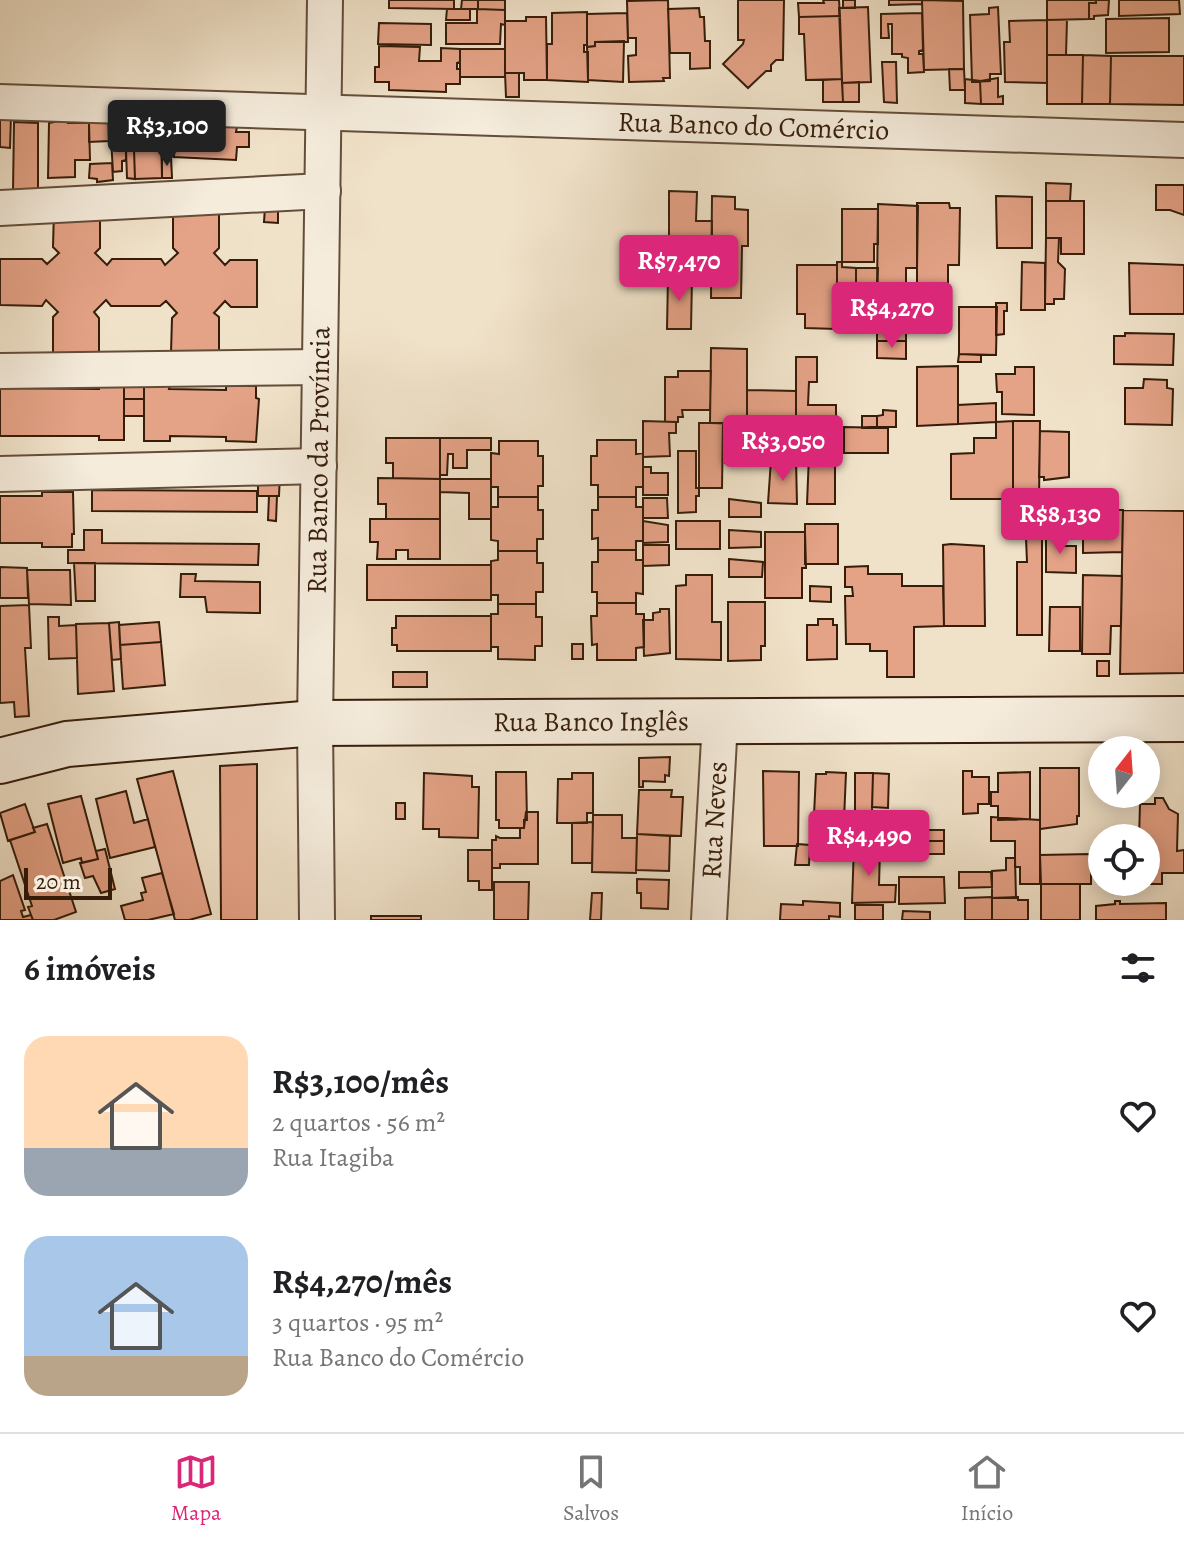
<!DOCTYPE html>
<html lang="pt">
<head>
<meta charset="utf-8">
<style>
	body { margin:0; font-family:Alegreya,serif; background:#f6f6f6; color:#202124; height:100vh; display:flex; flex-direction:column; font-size:30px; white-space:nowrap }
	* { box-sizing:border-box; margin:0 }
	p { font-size:26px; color:#757577 }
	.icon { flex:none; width:44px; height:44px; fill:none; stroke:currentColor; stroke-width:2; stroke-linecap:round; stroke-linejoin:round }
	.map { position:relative; height:920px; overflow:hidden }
	.sheet { display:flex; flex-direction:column; background:#fff; flex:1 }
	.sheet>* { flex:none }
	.needle { width:52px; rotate:17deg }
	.fabs { position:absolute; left:1088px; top:736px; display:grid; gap:16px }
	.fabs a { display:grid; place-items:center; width:72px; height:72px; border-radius:50%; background:#fff; box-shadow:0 4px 20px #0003; font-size:40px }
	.scale { position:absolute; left:24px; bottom:20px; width:88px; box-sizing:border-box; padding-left:8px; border:4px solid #361d0a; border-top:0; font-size:22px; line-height:28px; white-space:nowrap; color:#361d0a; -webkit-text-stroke:6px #f5ecdc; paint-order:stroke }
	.price { position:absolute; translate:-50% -68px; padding:0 18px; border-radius:8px; background:#db2777; color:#fff; font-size:26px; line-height:52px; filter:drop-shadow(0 2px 4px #0008) }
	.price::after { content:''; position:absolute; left:50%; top:48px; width:24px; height:18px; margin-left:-12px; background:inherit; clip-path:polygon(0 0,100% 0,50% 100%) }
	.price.current { background:#222; color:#fff }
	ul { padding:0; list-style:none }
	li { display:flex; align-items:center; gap:24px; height:200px; padding:0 24px }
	li span { display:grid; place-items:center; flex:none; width:224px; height:160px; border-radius:24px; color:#555 }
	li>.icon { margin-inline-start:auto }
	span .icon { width:96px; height:96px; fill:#fffc; stroke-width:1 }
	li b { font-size:34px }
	h2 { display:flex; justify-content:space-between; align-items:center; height:96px; padding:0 24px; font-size:34px }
	.tab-bar { display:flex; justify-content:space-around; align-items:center; height:112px; border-top:2px solid #e0e0e0; background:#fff; font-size:22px; color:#757577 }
	.tab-bar a { display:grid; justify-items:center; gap:4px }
	.tab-bar .current { color:#db2777 }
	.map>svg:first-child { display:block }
</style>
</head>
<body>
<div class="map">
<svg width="1184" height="920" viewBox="0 0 1184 920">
	<rect width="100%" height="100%" fill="#f0e2c9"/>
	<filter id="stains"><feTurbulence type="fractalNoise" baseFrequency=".0025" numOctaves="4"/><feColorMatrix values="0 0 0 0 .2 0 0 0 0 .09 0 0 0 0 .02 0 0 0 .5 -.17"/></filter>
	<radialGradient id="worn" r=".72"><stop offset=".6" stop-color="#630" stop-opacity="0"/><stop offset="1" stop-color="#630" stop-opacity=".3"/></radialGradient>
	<!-- building -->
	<path fill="#e4a286" stroke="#361d0a" stroke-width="2" d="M389,0H454V9L389,8Z
		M462,0H478V9H461Z
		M478,0H505V10L478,9Z
		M668,0L670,78H663L664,81L629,82L628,56L636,55V38H628L627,1Z
		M738,0H784L783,60H776L771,65V71H766L748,88L723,64L743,44L744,40H738Z
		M823,0H839L840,16L799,17L798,3H824Z
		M843,0H855V8H843Z
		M889,0H922V4L889,5Z
		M922,0L963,1L964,69L924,70Z
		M1047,0H1096V3H1089V19L1047,20Z
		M1096,0H1109L1108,15L1094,16V19H1089V3H1096Z
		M1119,0H1179L1180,14L1119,16Z
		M868,7L871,82L842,83L839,8Z
		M998,7L1001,74H990V81L972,82L970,15L989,14V8Z
		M699,8L700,17H704L705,41H710V68L690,69V53H670L668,9Z
		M447,9H470V20H446Z
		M477,9L505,10V25L501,24L500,44H446V23H477Z
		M587,12V45H584V52H588V82L547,80V44H552V13Z
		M627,13L628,42H595V46L587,47V14Z
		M922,13L923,50L919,51V54H923L924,72L908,73V58L902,57V54H892V24H888L889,38H881V14Z
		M840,16L842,79L806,80L804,34H799V17Z
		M526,17H546L547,80H524V73H505V21H526Z
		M1169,18V52L1106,53V19Z
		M1047,20H1067L1066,55H1047Z
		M1047,20V83L1005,82L1004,42H1010L1009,21Z
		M379,23L431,24V45L378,44Z
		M624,41L623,82L588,80L587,47L595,46V42Z
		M379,46L420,47L419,61H441V48L460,49V62L457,63V69H460V84H446V92L389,90V82H375V67H379Z
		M460,49H505V77H460Z
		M1047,55H1083L1082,104H1047Z
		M1083,55L1111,56L1110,104H1082Z
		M1111,56H1184V105L1110,104Z
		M882,62H896L897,103L884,102Z
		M949,69H964L965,90H950Z
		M505,73H519V97H506Z
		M998,78V97L1003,96V104H981L980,81Z
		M842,79L843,102H823V80Z
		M965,79L980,81L981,104L965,103Z
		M859,82V102H843L842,83Z
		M89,114H108L109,141L89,142Z
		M0,116H11L10,148L0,147Z
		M69,119L68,123H89L90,160H75V177L48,178L49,123Z
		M133,120L134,150H126V160L122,161V171L113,172L110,122Z
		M14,122L38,123V189L13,191Z
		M175,125L237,127L236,132H249V147H237L236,160L174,157Z
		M140,129H161L162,178L135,179L134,149H141Z
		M126,150H134L135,179L127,178Z
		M162,157H171L172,178H162Z
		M112,163L113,180L97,182V179L89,178L90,164Z
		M1046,183L1071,184L1070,201H1046Z
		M1156,185H1184V215L1170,210H1156Z
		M669,191L697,192L696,221H712V239H701V260H669Z
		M712,196L735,197V209L748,210V246H742L741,298H711Z
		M996,196L1032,197V248H997Z
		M1046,201H1084V254H1061V238H1046Z
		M917,203H949L950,208H960L959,265H948V291H941L940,299L917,300Z
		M878,204L918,206L917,268H906V289H877Z
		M265,207H278V223L264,222Z
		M842,209H878V244H874V262H842Z
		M54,210L100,211V248L95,253L107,265L112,259H161L165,265L178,253L173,248V212L219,211V248L214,253L225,265L230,260H257V307H231L225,301L214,313L219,317V354L171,353L172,318L177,313L166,301L160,306H111L106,300L94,312L99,318V354L53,353V317L58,312L46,300L42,306L0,305V259H42L47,264L59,253L53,247Z
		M1046,238H1059L1058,262L1065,269L1064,299H1054V304H1045Z
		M837,262H842V267L856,268V302H837Z
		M1022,262L1045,263V310H1021Z
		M1129,263L1184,265V314H1130Z
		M797,265H837V329L805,328V314H797Z
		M856,268H878L877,302H856Z
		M668,277L692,278L691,329H667Z
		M877,289H885V309L906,310V341H877Z
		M917,300H928V317L917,318Z
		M996,303H1007V311H1004V334L996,335Z
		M959,307H997L996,355L959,354Z
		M1125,333L1174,334L1173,365L1114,364V336H1125Z
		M877,341H906V359L877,358Z
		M711,348L747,349V424L710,423Z
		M959,354L981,355V362H958Z
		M796,357H817V382H809L808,405H836V424H796Z
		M958,366V424L917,426V367Z
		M1015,367H1034V415L1002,414V392H997L996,374H1015Z
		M678,371H711L710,410H682L683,417H678V422H665V377H678Z
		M1144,379L1167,380V388L1173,389L1172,425L1125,424V388H1143Z
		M99,384H124V440H99V436H0V388L99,389Z
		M124,384L144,385V399H124Z
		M144,385H170L169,389L226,390V386H256V398L259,399L256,442L226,441V437L170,436V441H144Z
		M747,390L796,391V424H747Z
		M124,399H144V416H124Z
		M996,403V422L958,424V405Z
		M883,410L896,411V427H877V416L883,415Z
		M862,416H877V427L862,428Z
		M643,421L676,422V433H669L670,456L643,457Z
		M1013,421H1040L1039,500H1013Z
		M1013,421V499H951V454L974,453V438H996V422Z
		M699,423H723L722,488H699Z
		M810,424L829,425L828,437H810Z
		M844,427L888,428V453H844Z
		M1040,431L1069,432V477L1044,480V477H1039Z
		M726,432H753V446L761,447V463H725Z
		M386,438H440V479L393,478V463H386Z
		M440,438H491V450H467V468H453V454H448L447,475H440Z
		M597,440H636V454L643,453V487H636V497H598V485H591V456H597Z
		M499,441H538V456H543V486H538V497H498V487H491V453L499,454Z
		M678,451H696V488H699V496H696V512L678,513Z
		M809,455H835V504H807Z
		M771,460L796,461L797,504L768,503Z
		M643,467H651V473H668V495H643Z
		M258,473H280L279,496H258Z
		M378,478L440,479V519H386V504H378Z
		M440,479H491V519H469V493L440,492Z
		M92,490L257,491V512L92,511Z
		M42,492H73L74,534H72V547H42V543H0V496H42Z
		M269,496H277L276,521L268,520Z
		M498,497H538V510H543V539H537V551H498V541L491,540V507H498Z
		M598,497H636V507H643V541H636V550H598V538L592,539V510H598Z
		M643,498H667L668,518H643Z
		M729,499L761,503V517H729Z
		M1083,510H1123L1122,552L1083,553Z
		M1123,510L1184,511V673L1120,674Z
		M370,519H440V559H408V550H396V559H377L378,542H370Z
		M643,521L668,525V542L643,543Z
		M676,521H720V549H676Z
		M805,524H838V564H805Z
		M84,530H102V543L259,544L258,565L68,563V550H84Z
		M729,530L761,532V547L729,548Z
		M765,532H805L806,568H802V598H765Z
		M1031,533H1042V635H1017V562H1027L1026,538L1031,537Z
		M1046,536L1065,537V546H1076V573L1046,572Z
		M951,544L984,546L985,626H944L943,545Z
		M643,545H669V565L643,566Z
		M598,550H636V560H643V594L636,593V603H597V592H592V562H598Z
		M498,551H537V563H543V592H536V604H498V595H491V561L498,560Z
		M729,559L763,562L762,577H729Z
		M74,563H95V601H76Z
		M367,565H491V600H367Z
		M868,566V574H902V586H943L944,626L914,627V677H887V651H870V644H846L845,596H853L852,587H845V567Z
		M0,567L27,568L28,598H0Z
		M27,570H70L71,605L29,604Z
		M181,574H196L195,581L260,582V613L207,612L205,597H180Z
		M686,575H712V622H721V660L676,659V586L686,585Z
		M1083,575L1122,576L1121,626H1111L1110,654H1082Z
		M810,586L831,587V602L810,601Z
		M728,602H765V646H761V660L728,661Z
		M597,603H636V614H644V647L636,648V660H597V644L592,645L591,616H597Z
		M498,604H536V617H542V646H535V660L498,659V647H491V614H498Z
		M29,605L31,648H25L29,716L15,717L14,702L0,703V606Z
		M1050,607H1080V651H1049Z
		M660,609H669L670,653L644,656L643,620H653V613L660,612Z
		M396,616H491V651H397V645H392V628H396Z
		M48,617H59V626L76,625L77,658L49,659Z
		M818,619H833V625H837V659L807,660V625H818Z
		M119,622L121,659L112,660L109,623Z
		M159,622L161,642L120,645L119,625Z
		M109,623L114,691L78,694L76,624Z
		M161,642L165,685L123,689L120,645Z
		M572,644H583V659H572Z
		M1097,661H1109V676H1097Z
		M393,672H427V687H393Z
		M670,757L669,776L665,775V782L643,781V787H639V758Z
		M257,764V920H221L220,766Z
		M1040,768H1079V816H1077V824L1040,829Z
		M173,771L211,914L189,920H175L137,779Z
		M763,771L799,772L798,846H764Z
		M963,771H972V777H989V804H978V813L963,814Z
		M496,772H526L527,820H524V828H499V820H496Z
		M826,772L846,773L843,843L821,842V855H810V835L818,836V815H814L816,774H826Z
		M1030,772V819L998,820V806H991V792H998V773Z
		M424,773L472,776V787H479L478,838L439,837V829H423Z
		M572,773H593V813H587V823H557L558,779H572Z
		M855,773H873L872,811H855Z
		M873,773L889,774L888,808L872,807Z
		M639,790H672L671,797H683L681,836L637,834Z
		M126,791L134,823L148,819L155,847L110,858L96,799Z
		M81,796L98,859L82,863L81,858L63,863L48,804Z
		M1155,798H1163L1169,809L1178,814L1177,851L1184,850V873H1162V884H1138V882H1146V838H1139L1140,804H1155Z
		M396,803H405V819H396Z
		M25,804L35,832L8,841L0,813Z
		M526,812H538V864H500V868H492V840H496V836L500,838H520V828H524Z
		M854,813L892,815V823H889L888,841L862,840V834H854Z
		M593,815H622V838H637L636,873L592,872Z
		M991,817L1040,820V884H1020V867H1015V841H991Z
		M593,822L592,863H572V823Z
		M47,824L76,912L54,920H33L28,907L32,906L10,840L35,832L33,828Z
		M925,830H944V841H925Z
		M637,834L670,836L669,871L636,870Z
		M925,841H944V854H925Z
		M797,844L810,845L809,865H795Z
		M854,845L880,849L879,885H896L895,902L852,903Z
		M105,849L115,889L101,893L93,876L85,878L80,863L98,859L96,851Z
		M468,850H492V890H479V881H468Z
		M1091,854V884H1041L1040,855Z
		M1006,858H1015L1016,898H992V871L1006,870Z
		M959,872H991L992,887L959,888Z
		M162,873L174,914L148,920H125L121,906L143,900L141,893L146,892L142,878Z
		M13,875L25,910L21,911L23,917L31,915L33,920H0V881Z
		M899,877H944L945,903L899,904Z
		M637,879L669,880L668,909L641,908V893H637Z
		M494,882H529L528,920H494Z
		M1041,884H1080V920H1041Z
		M592,893H602L601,920H590Z
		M1018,897V900H1028V920H992V898Z
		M965,898L992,897V920H965Z
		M803,901L840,903V917L829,916V920H780L781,904L803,905Z
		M1115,901H1120V904L1166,903V920H1096V906L1115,904Z
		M855,905H883V920H855Z
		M903,911L930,912V920H902Z
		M371,916H421V920H371Z"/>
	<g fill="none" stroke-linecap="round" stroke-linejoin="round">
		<defs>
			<g id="street">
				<path id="s1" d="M0,102L1184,140"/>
				<path d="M0,208L323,191"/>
				<path d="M0,371L320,367"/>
				<path d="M0,474L319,466"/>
				<path id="s2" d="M317,920L315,723L325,0"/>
				<path id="s3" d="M709,920L720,721"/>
			</g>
			<g id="secondary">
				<path id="s4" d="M0,761L67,744L315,723L1184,719"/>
			</g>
		</defs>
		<!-- street casing -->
		<use href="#street" stroke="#644e3a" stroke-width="38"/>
		<!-- secondary casing -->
		<use href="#secondary" stroke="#361d0a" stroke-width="48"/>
		<!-- street -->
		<use href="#street" stroke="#f5ecdc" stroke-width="34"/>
		<!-- secondary -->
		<use href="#secondary" stroke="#f5ecdc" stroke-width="44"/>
	</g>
	<g text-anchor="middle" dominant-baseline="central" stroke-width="6" stroke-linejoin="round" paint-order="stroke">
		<!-- street labels -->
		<g font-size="28" fill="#361d0a" stroke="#f5ecdc">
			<text stroke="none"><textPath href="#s1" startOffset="754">Rua Banco do Comércio</textPath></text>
			<text stroke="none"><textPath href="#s2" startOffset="460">Rua Banco da Província</textPath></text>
			<text stroke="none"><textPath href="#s4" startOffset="594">Rua Banco Inglês</textPath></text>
			<text stroke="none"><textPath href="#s3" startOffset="100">Rua Neves</textPath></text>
		</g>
	</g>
	<rect width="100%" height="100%" filter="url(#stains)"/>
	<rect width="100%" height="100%" fill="url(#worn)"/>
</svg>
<div class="fabs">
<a><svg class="needle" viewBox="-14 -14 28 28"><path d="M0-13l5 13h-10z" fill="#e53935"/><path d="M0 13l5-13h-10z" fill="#757577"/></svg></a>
<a><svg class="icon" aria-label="locate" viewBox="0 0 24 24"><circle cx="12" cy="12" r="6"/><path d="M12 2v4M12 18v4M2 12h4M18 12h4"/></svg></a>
</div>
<div class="scale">20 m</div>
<b class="price current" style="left:167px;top:168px">R$3,100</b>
<b class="price" style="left:679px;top:303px">R$7,470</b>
<b class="price" style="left:892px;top:350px">R$4,270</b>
<b class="price" style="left:783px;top:483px">R$3,050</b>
<b class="price" style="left:1060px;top:556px">R$8,130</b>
<b class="price" style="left:869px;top:878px">R$4,490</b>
</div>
<section class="sheet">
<h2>6 imóveis<svg class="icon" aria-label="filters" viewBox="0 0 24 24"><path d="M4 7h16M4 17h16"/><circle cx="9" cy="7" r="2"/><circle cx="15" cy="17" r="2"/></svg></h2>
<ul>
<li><span style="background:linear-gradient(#ffd9b3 70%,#9aa5b1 0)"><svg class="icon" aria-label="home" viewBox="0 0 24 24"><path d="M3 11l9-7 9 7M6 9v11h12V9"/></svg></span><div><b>R$3,100/mês</b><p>2 quartos · 56 m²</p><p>Rua Itagiba</p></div><svg class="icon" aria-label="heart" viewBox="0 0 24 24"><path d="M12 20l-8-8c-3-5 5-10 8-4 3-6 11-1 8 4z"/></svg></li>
<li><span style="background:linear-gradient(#a9c7e8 75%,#b9a48a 0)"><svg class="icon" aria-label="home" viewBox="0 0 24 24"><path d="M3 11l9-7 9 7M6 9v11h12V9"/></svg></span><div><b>R$4,270/mês</b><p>3 quartos · 95 m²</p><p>Rua Banco do Comércio</p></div><svg class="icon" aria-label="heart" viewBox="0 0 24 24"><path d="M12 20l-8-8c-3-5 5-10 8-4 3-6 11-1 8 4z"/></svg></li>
</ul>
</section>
<nav class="tab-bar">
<a class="current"><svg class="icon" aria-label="map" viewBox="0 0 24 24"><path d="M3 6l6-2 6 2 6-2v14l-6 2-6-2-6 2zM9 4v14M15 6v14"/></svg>Mapa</a>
<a><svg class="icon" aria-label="saved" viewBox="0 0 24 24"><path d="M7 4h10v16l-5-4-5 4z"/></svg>Salvos</a>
<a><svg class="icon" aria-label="home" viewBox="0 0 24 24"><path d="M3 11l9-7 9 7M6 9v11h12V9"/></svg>Início</a>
</nav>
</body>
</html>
